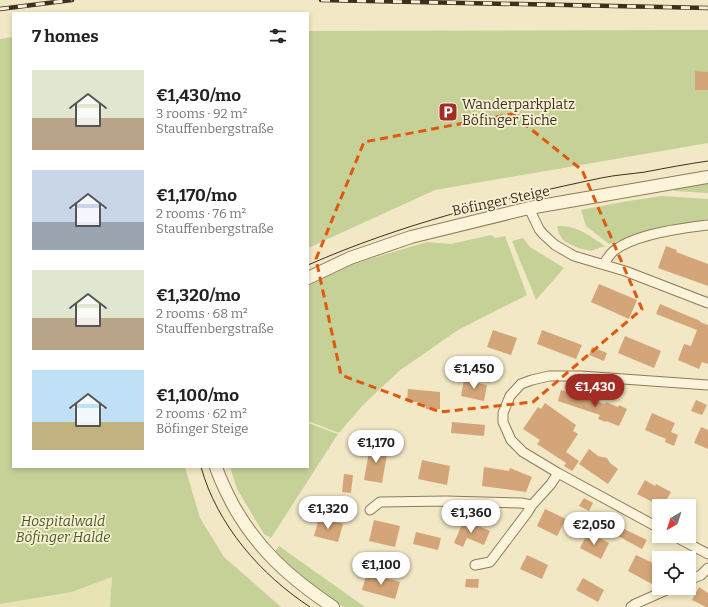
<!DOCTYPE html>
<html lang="en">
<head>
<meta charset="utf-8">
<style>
	body { margin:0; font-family:Bitter,serif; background:#f2f2f2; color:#222; height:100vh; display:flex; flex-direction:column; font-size:15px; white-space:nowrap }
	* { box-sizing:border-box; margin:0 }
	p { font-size:13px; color:#767676 }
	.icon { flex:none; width:22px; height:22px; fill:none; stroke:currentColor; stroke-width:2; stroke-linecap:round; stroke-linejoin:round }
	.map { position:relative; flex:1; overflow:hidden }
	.details { position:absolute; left:12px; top:12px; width:297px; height:456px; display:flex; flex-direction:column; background:#fff; border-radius:0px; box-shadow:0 2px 6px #0003 }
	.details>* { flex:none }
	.needle { width:26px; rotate:219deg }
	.tools { position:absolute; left:652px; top:499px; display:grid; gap:8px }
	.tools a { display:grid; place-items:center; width:44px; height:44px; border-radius:0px; background:#fff; box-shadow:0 2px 6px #0003; font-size:20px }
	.price { position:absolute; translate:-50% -34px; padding:0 9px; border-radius:14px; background:#fff; color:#222; font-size:13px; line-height:26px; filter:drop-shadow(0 1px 2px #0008) }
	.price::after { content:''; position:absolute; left:50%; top:24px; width:12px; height:9px; margin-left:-6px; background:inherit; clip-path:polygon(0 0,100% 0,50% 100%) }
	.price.on { background:#a32d24; color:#fff }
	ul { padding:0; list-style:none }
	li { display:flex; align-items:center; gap:12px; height:100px; padding:0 20px }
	li span { display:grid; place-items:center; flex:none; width:112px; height:80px; border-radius:0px; color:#555 }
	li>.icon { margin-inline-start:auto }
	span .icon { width:48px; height:48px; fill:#fffc; stroke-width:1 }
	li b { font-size:17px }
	h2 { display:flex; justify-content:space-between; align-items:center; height:48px; padding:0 20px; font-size:17px }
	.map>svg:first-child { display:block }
</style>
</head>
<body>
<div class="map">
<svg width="708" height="607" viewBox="0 0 708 607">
	<rect width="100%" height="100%" fill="#f2e8c5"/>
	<!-- farmland -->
	<path fill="#e8e3b2" d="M112,577L110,607H0V604L72,592Z"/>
	<!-- green -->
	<path fill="#c6d198" d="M708,30V143L435,190L308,248V31Z
		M13,37V467H185L200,518L224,557L281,607H110L112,577L72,592L0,604V39Z
		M708,183V193L675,191L674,187Z
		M662,196L708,199V219L650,230L609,244L586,226L581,210L628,201Z
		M557,226C577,225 590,236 605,246L591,251L578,248L564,241L559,234Z
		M491,235L496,238L505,236L527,295L458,330L399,371L362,406L339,433L308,421V286L317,281L356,263L427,242L451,244Z
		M523,238L530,247L564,268L536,300L512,241Z
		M308,423L338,434L271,538L264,534L237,489L230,467H308Z
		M279,546L365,607H344L342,606C318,589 295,572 275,551Z"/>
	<!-- building -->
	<path fill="#d3a578" d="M695,71L708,72V90H695Z
		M666,246L677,250L676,252L708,264V286L658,268Z
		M599,284L637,300L629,319L591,302Z
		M660,304L700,321V322L708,325V364L702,362L699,369L678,360L684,344L691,346L697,330L656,314Z
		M493,330L517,338L511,355L487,347Z
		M542,330L582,345L576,359L537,344Z
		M625,336L661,351L654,368L618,353Z
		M592,347L607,353L604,361L589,355Z
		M464,380L487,385L484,401L461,396Z
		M408,389L440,392V409H426V406H418V402H407Z
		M561,390L605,404L606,402L618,407L619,405L627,409L619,426L606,421V422L598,419L600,415L558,401Z
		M696,400L707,405L702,415L691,411Z
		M545,403L576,425L573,431L578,434L566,452L579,461L572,471L564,466L566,463L537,444L540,440L523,429L538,407L541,409Z
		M652,413L675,423L671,432L678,435L674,446L665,442L666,439L645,430Z
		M452,422L485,425L484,436L451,433Z
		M701,427L708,430V449L694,443Z
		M370,446L388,449L382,483L364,480Z
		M589,449L598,456L607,458L610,463L618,469L608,484L579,464Z
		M422,460L450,466L447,485L418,479Z
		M484,467L509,471L510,468L532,477L526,492L482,486Z
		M344,474L353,475L351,493L342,492Z
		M645,480L655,486L656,484L671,492L663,506H660L637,494Z
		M584,498L593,503L589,511L579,506Z
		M545,509L566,519L557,536L537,526Z
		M319,518L343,524L338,542L314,536Z
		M374,520L400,526L395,547L369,541Z
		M464,520L490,531L484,545L467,538L463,547L454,543Z
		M622,528L647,540L642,549L618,536Z
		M416,532L441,538L438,550L413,544Z
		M588,532L609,543L601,559L580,548Z
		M527,555L548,565L542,579L520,569Z
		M636,555L659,566V570L652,584L628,571Z
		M367,573L400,582L395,599L362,590Z
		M583,578L604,590L598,602L576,590Z
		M466,579H479L478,588L465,587Z
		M699,587L708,593V607H706L692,600Z"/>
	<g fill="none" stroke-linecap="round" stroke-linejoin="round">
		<defs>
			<path id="minor" d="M529,208L539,229L543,234L555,245L574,256L625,271L708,303
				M603,264C607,260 610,253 615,250C636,234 682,228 708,225
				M370,510L380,502L446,501L521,503L532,505L551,484L558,473
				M659,528L558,473L523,452L511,440L503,422V413L510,396L521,384L532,380L549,376H581L708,385
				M674,536L708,554
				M475,565L490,562L527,513L532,505
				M689,580L701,575L708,568
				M631,607L635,604L671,588"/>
			<path id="tertiary" d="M308,278L350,258L411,237L529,208L708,177
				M216,467C220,480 226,491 232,503C257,549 290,578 333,607"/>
		</defs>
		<!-- minor casing -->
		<use href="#minor" stroke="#8f7a59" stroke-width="11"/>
		<!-- tertiary casing -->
		<use href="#tertiary" stroke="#8f7a59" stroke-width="14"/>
		<!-- minor -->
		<use href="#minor" stroke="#fbf4da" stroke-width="9"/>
		<!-- tertiary -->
		<use href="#tertiary" stroke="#fbf4da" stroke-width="12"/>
		<!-- tram -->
		<path stroke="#3e301e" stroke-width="1" d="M308,265C401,224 501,199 601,178C615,175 631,174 645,172C666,168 687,164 708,161
			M201,467C217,525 261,575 310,607"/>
		<defs>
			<path id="rail" d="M321,0L708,8
				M0,9L72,0"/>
		</defs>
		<!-- rail casing -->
		<use href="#rail" stroke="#3e301e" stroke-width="4.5"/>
		<!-- rail -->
		<use href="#rail" stroke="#f8f1d6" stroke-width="3" stroke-dasharray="9" stroke-linecap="butt"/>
	</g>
	<!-- marked area -->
	<path fill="none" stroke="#e0570d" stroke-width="3" stroke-dasharray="8 5" stroke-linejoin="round" d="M512,114L582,170L642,309L533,402L440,412L341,375L316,259L364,142Z"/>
	<!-- icons -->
	<defs>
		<symbol id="parking-square" viewBox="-11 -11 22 22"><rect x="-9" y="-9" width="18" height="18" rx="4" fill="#a32d24" stroke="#f8f1d6"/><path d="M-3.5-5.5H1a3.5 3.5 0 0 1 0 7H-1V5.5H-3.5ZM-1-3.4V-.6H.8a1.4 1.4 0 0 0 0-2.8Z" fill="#fff"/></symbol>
	</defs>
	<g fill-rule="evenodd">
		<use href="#parking-square" x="437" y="101" width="22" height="22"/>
	</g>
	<g text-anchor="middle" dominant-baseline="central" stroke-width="3.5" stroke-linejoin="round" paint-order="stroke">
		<!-- poi labels -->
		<g font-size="14" fill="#3e301e" stroke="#f8f1d6" text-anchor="start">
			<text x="462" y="104">Wanderparkplatz<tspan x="462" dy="16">Böfinger Eiche</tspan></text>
		</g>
		<!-- street labels -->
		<g font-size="14" fill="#3e301e" stroke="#f8f1d6">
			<text transform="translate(501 201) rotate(-12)">Böfinger Steige</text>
		</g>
		<!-- park labels -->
		<g font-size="14" font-style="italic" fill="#495c23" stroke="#f8f1d6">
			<text x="63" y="521">Hospitalwald<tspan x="63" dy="16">Böfinger Halde</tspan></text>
		</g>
	</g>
</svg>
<div class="tools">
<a><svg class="needle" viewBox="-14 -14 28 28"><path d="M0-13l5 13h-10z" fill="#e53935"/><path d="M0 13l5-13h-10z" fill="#767676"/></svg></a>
<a><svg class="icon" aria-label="locate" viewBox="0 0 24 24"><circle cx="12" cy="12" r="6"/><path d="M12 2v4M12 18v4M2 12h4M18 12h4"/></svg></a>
</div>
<b class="price" style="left:474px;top:390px">€1,450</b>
<b class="price on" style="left:595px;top:408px">€1,430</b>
<b class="price" style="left:376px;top:464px">€1,170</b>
<b class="price" style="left:328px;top:530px">€1,320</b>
<b class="price" style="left:471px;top:534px">€1,360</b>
<b class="price" style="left:594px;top:546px">€2,050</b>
<b class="price" style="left:381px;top:586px">€1,100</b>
<section class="details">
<h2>7 homes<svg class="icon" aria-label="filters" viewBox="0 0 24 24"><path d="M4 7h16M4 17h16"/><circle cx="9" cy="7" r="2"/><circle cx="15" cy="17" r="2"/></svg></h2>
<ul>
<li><span style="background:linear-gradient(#dfe7d0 60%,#b9a48a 0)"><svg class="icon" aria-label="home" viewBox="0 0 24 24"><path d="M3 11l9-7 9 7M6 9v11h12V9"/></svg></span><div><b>€1,430/mo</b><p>3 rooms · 92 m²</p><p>Stauffenbergstraße</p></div></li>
<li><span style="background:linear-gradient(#c9d6e8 65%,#9aa5b1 0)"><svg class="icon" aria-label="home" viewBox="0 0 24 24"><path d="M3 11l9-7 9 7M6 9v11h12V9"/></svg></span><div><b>€1,170/mo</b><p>2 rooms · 76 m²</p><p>Stauffenbergstraße</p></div></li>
<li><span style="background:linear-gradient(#dfe7d0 60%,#b9a48a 0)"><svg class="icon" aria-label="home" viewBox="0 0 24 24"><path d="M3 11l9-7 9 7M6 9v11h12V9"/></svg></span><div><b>€1,320/mo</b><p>2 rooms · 68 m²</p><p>Stauffenbergstraße</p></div></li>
<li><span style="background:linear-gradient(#bfe0f5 65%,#c2b280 0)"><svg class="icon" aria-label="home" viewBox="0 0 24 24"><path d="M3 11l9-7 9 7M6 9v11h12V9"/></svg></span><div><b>€1,100/mo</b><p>2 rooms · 62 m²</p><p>Böfinger Steige</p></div></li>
</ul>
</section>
</div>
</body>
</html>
